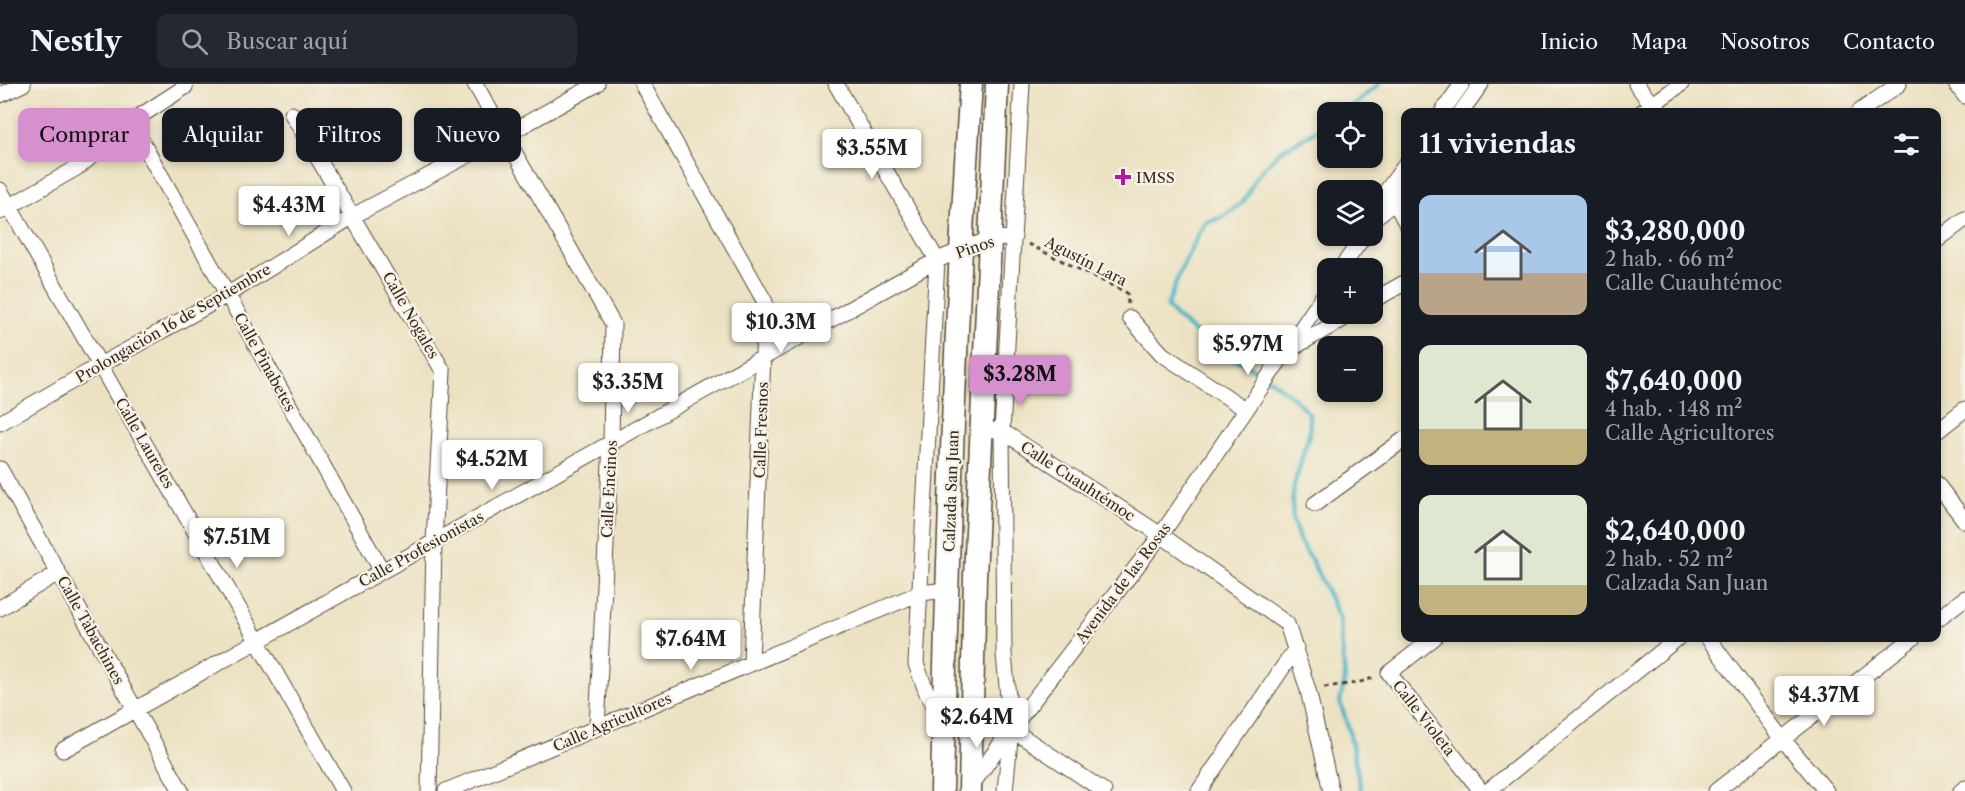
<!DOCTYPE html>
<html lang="es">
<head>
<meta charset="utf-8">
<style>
	body { margin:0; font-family:"Libre Caslon Text",serif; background:#242831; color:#f1f3f6; height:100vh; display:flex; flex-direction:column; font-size:22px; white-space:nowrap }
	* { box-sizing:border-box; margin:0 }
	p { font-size:20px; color:#9ea1a6 }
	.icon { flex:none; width:33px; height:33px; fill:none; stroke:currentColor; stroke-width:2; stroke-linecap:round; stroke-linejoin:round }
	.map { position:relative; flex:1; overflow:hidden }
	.panel { position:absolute; left:1401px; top:24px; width:540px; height:534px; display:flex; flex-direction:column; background:#171b24; border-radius:12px; box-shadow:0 3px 9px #0003 }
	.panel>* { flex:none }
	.top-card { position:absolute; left:18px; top:24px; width:570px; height:54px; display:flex; gap:12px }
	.tools { position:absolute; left:1317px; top:18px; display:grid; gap:12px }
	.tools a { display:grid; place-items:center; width:66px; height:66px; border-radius:12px; background:#171b24; box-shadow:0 3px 9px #0003; font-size:30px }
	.price { position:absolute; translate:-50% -51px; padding:0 14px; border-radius:6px; background:#fff; color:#222; font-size:20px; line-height:39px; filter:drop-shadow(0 2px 3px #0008) }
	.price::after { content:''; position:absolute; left:50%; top:36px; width:18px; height:14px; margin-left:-9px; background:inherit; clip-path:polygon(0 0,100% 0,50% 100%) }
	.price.active { background:#d690ce; color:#111 }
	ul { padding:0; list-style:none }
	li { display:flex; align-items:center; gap:18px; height:150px; padding:0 18px }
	li span { display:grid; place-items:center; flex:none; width:168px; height:120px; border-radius:12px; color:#555 }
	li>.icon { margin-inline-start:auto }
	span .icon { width:72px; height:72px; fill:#fffc; stroke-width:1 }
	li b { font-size:26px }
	h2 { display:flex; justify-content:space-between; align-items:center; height:72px; padding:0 18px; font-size:26px }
	.tag { padding:0 21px; border-radius:12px; background:#171b24; box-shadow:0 3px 9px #0003; font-size:21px; line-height:54px }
	.tag.active { background:#d690ce; color:#111 }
	header { display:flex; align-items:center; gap:36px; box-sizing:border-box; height:84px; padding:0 30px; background:#171b24; border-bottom:2px solid #363941 }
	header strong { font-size:28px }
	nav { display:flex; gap:33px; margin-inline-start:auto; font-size:21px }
	.search { width:420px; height:54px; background:#242831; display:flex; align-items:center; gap:15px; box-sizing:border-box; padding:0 21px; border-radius:12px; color:#9ea1a6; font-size:22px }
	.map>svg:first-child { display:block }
</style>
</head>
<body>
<header>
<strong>Nestly</strong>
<div class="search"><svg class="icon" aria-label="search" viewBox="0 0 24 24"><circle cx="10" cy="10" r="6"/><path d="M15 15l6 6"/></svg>Buscar aquí</div>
<nav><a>Inicio</a><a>Mapa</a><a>Nosotros</a><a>Contacto</a></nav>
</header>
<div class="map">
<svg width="1965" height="707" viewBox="0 0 1965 707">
	<rect width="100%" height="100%" fill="#f7f3e8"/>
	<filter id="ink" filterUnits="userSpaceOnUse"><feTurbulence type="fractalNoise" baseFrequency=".0167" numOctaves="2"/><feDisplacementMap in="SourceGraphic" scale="12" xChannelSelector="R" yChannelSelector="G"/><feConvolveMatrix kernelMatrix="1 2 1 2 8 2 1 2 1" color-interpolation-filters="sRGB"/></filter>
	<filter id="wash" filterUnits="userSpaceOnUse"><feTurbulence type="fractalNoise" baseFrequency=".008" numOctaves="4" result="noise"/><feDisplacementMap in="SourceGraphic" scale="24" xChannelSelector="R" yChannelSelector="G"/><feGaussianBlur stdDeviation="1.35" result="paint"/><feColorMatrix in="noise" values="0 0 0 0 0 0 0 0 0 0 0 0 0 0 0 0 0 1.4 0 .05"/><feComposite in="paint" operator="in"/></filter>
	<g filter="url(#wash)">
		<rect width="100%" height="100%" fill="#ece2c3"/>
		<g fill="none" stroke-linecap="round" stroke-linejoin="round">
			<!-- stream -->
			<path stroke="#48b5c4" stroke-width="4.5" d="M1345,28L1379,0
				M1328,40L1279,68L1256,93L1244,117L1223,133L1205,139C1189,166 1177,193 1167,223C1195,255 1235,272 1270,296C1285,305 1297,317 1309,330L1310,347L1294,401L1292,420L1293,436L1300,458L1312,477L1339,533L1345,595L1340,618L1349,646L1361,707"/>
		</g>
	</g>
	<g filter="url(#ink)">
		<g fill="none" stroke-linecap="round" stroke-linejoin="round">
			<defs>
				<path id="minor" d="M475,0L613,240L611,359L597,644
					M642,0L765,218L751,579
					M836,0L937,176
					M1636,0L1658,28
					M1956,0L1965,12
					M0,11L23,0
					M1442,28L1462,0
					M1461,28L1481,0
					M1642,28L1681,0
					M1859,28L1899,0
					M292,30L443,287L434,458L429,707
					M131,38L382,487
					M0,106L343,707
					M1390,113L1395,118L1406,139
					M0,128L80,82L131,38L185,3L186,0
					M1378,131L1395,118L1406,104
					M1372,139L1385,109L1406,80
					M1936,157L1965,135
					M937,176L916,580L927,609L943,637
					M1341,184L1364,152
					M1372,217L1406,198
					M1130,234L1162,270L1245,325
					M1287,267L1352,230
					M0,339L100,281L227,211L353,132L504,52L597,0
					M995,346L1002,347L1161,451L1287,540L1308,606L1331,707
					M1936,348L1965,325
					M0,385L181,707
					M1936,399L1965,437
					M1315,420L1406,354
					M0,524L58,489
					M1936,536L1965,514
					M1434,554L1389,589L1481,707
					M1708,554L1782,654L1826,707
					M1011,645L1104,707
					M63,666L937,176L990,155L1014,153
					M971,702L1011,645L1161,451L1328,205
					M446,707L920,509L947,506
					M1005,707L1011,645L1004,570L1002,347L1022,0
					M1199,707L1296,564
					M1488,707L1678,554
					M1716,707L1913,554
					M1961,707L1965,704"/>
				<path id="secondary" d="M942,707C947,471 955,235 971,0
					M970,707L975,493L997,0"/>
			</defs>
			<!-- minor casing -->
			<use href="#minor" stroke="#564637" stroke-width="17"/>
			<!-- secondary casing -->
			<use href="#secondary" stroke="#564637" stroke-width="25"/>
			<!-- path -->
			<path stroke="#564637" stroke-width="3" stroke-dasharray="4.5 4.5" stroke-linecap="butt" d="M1028,160L1127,209L1128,221
				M1324,603L1357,599L1376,593"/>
			<!-- minor -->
			<use href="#minor" stroke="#fff" stroke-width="15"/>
			<!-- secondary -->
			<use href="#secondary" stroke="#fff" stroke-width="22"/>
		</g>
	</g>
	<!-- markers -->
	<path fill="#b5179e" stroke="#f7f3e8" stroke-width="2" d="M1120 84h6v6h6v6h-6v6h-6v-6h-6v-6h6z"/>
	<g text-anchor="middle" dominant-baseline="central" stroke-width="4.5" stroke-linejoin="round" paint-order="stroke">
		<!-- poi labels -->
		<g font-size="15" fill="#3b2a1e" stroke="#f7f3e8" text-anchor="start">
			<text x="1136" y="93">IMSS</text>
		</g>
		<!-- street labels -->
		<g font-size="15" fill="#3b2a1e" stroke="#f7f3e8">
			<text transform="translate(975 163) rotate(-19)">Pinos</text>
			<text transform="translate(1086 177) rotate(27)">Agustín Lara</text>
			<text transform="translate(411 231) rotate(60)">Calle Nogales</text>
			<text transform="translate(173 239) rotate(-30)">Prolongación 16 de Septiembre</text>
			<text transform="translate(265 278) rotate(61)">Calle Pinabetes</text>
			<text transform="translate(761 346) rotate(-88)">Calle Fresnos</text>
			<text transform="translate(145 359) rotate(60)">Calle Laureles</text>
			<text transform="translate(1078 397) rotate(33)">Calle Cuauhtémoc</text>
			<text transform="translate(609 405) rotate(-87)">Calle Encinos</text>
			<text transform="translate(951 407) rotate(-88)">Calzada San Juan</text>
			<text transform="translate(421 465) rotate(-29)">Calle Profesionistas</text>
			<text transform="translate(1123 499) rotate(-53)">Avenida de las Rosas</text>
			<text transform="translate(91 546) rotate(61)">Calle Tabachines</text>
			<text transform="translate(1424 634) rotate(52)">Calle Violeta</text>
			<text transform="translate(612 638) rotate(-23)">Calle Agricultores</text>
		</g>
	</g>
</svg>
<div class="tools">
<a><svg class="icon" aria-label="locate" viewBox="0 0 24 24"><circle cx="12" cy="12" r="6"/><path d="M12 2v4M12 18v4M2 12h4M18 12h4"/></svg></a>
<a><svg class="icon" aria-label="layers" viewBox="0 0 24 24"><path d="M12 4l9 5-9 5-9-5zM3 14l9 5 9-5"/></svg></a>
<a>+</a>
<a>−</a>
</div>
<b class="price" style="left:872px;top:96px">$3.55M</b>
<b class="price" style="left:289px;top:153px">$4.43M</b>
<b class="price" style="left:781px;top:270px">$10.3M</b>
<b class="price" style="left:1248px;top:292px">$5.97M</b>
<b class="price active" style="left:1020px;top:322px">$3.28M</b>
<b class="price" style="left:628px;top:330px">$3.35M</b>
<b class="price" style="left:492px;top:407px">$4.52M</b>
<b class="price" style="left:237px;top:485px">$7.51M</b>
<b class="price" style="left:691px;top:587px">$7.64M</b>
<b class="price" style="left:1824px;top:643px">$4.37M</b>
<b class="price" style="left:977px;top:665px">$2.64M</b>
<div class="top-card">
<a class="tag active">Comprar</a>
<a class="tag">Alquilar</a>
<a class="tag">Filtros</a>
<a class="tag">Nuevo</a>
</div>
<section class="panel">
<h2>11 viviendas<svg class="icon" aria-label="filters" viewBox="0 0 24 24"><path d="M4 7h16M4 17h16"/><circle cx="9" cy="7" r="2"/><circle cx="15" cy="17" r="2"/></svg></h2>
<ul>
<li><span style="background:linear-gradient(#a9c7e8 65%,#b9a48a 0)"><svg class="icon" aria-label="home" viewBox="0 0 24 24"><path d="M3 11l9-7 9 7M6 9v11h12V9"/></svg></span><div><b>$3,280,000</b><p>2 hab. · 66 m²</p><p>Calle Cuauhtémoc</p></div></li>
<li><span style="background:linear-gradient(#dfe7d0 70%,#c2b280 0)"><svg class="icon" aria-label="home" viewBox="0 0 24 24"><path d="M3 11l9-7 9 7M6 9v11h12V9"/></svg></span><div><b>$7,640,000</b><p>4 hab. · 148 m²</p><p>Calle Agricultores</p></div></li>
<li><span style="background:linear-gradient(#dfe7d0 75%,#c2b280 0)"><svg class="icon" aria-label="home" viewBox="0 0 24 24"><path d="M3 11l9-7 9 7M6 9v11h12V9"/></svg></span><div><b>$2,640,000</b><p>2 hab. · 52 m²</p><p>Calzada San Juan</p></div></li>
</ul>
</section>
</div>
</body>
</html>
